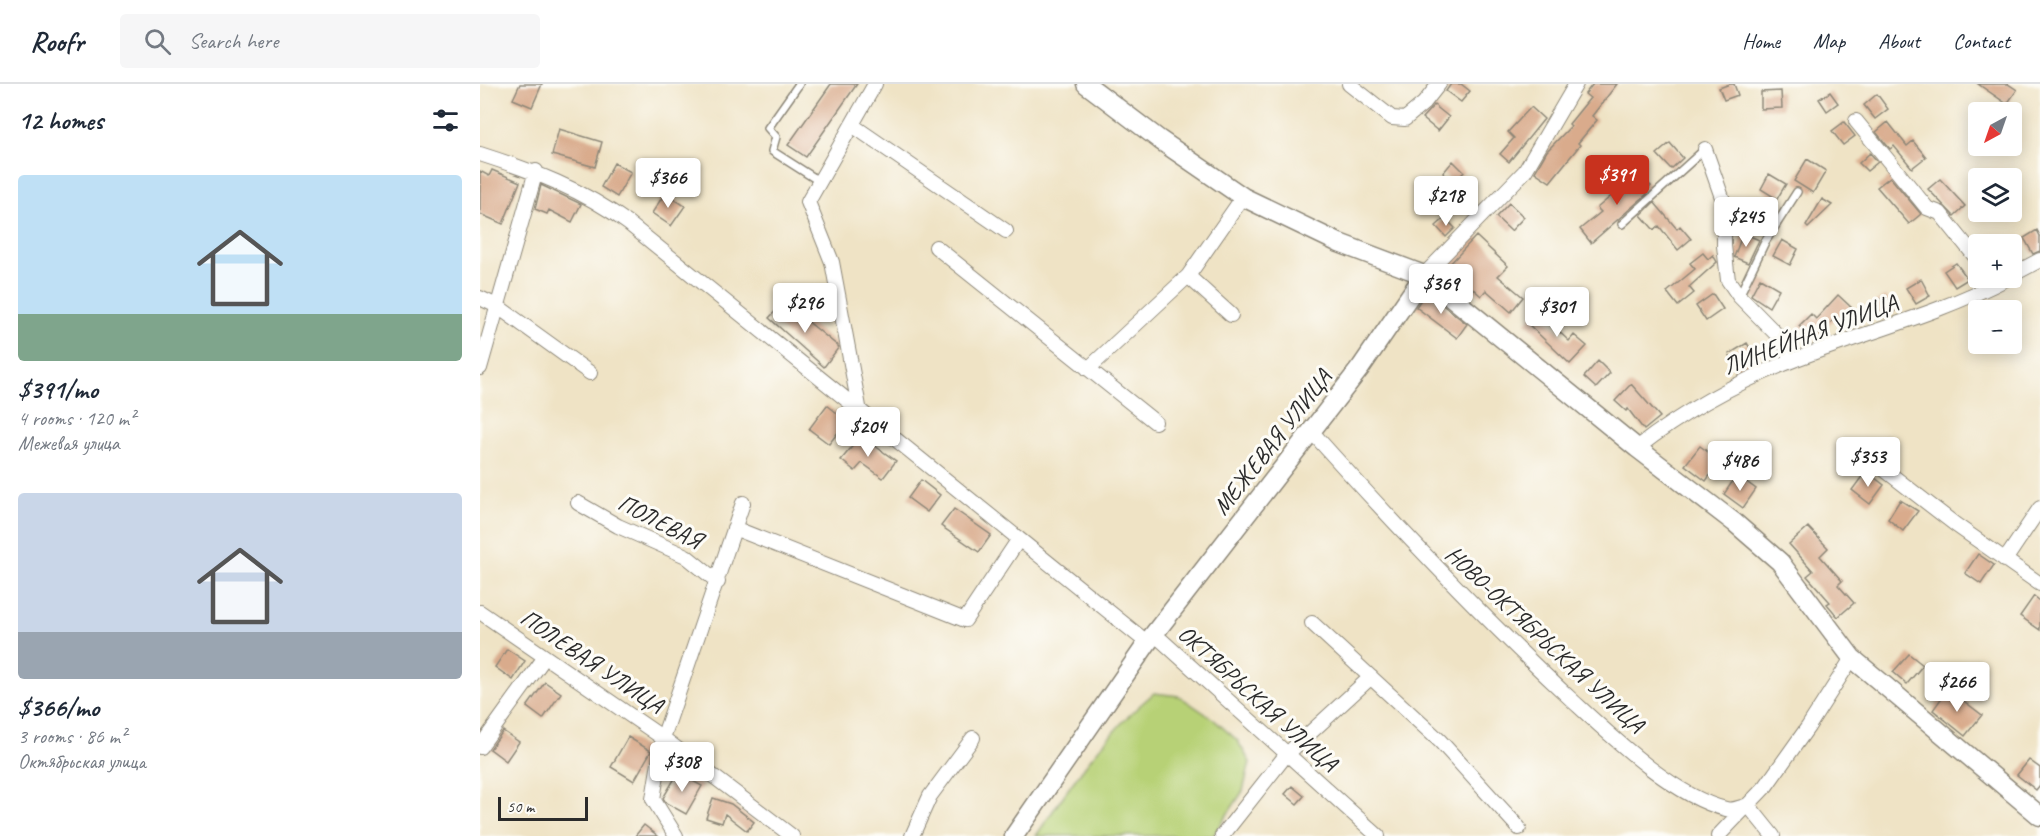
<!DOCTYPE html>
<html lang="en">
<head>
<meta charset="utf-8">
<style>
	body { margin:0; font-family:Caveat,sans-serif; background:#f6f6f7; color:#1f2937; height:100vh; display:flex; flex-direction:column; font-size:22px; white-space:nowrap }
	* { box-sizing:border-box; margin:0 }
	p { font-size:20px; color:#747a83 }
	.icon { flex:none; width:33px; height:33px; fill:none; stroke:currentColor; stroke-width:2; stroke-linecap:round; stroke-linejoin:round }
	.map { position:relative; flex:1; overflow:hidden }
	.drawer { display:flex; flex-direction:column; background:#fff; width:480px }
	.drawer>* { flex:none }
	.needle { width:39px; rotate:220deg }
	.fabs { position:absolute; left:1488px; top:18px; display:grid; gap:12px }
	.fabs a { display:grid; place-items:center; width:54px; height:54px; border-radius:6px; background:#fff; box-shadow:0 3px 15px #0003; font-size:30px }
	.scale { position:absolute; left:18px; bottom:15px; width:90px; box-sizing:border-box; padding-left:6px; border:3px solid #2b2b2b; border-top:0; font-size:16px; line-height:21px; white-space:nowrap; color:#2b2b2b; -webkit-text-stroke:4px #fdfcf7; paint-order:stroke }
	.price { position:absolute; translate:-50% -51px; padding:0 14px; border-radius:6px; background:#fff; color:#222; font-size:20px; line-height:39px; filter:drop-shadow(0 2px 3px #0008) }
	.price::after { content:''; position:absolute; left:50%; top:36px; width:18px; height:14px; margin-left:-9px; background:inherit; clip-path:polygon(0 0,100% 0,50% 100%) }
	.price.on { background:#c8321e; color:#fff }
	ul { padding:0; list-style:none }
	li { display:grid; align-content:center; gap:12px; height:318px; padding:0 18px }
	li span { display:grid; place-items:center; height:186px; border-radius:6px; color:#555 }
	li>.icon { margin-inline-start:auto }
	span .icon { width:108px; height:108px; fill:#fffc; stroke-width:1 }
	li b { font-size:26px }
	h2 { display:flex; justify-content:space-between; align-items:center; height:72px; padding:0 18px; font-size:26px }
	header { display:flex; align-items:center; gap:36px; box-sizing:border-box; height:84px; padding:0 30px; background:#fff; border-bottom:2px solid #e0e1e3 }
	header strong { font-size:28px }
	nav { display:flex; gap:33px; margin-inline-start:auto; font-size:21px }
	.search { width:420px; height:54px; background:#f6f6f7; display:flex; align-items:center; gap:15px; box-sizing:border-box; padding:0 21px; border-radius:6px; color:#747a83; font-size:22px }
	main { display:flex; flex:1; min-height:0 }
	.map>svg:first-child { display:block }
</style>
</head>
<body>
<header>
<strong>Roofr</strong>
<div class="search"><svg class="icon" aria-label="search" viewBox="0 0 24 24"><circle cx="10" cy="10" r="6"/><path d="M15 15l6 6"/></svg>Search here</div>
<nav><a>Home</a><a>Map</a><a>About</a><a>Contact</a></nav>
</header>
<main>
<section class="drawer">
<h2>12 homes<svg class="icon" aria-label="filters" viewBox="0 0 24 24"><path d="M4 7h16M4 17h16"/><circle cx="9" cy="7" r="2"/><circle cx="15" cy="17" r="2"/></svg></h2>
<ul>
<li><span style="background:linear-gradient(#bfe0f5 75%,#7fa58c 0)"><svg class="icon" aria-label="home" viewBox="0 0 24 24"><path d="M3 11l9-7 9 7M6 9v11h12V9"/></svg></span><div><b>$391/mo</b><p>4 rooms · 120 m²</p><p>Межевая улица</p></div></li>
<li><span style="background:linear-gradient(#c9d6e8 75%,#9aa5b1 0)"><svg class="icon" aria-label="home" viewBox="0 0 24 24"><path d="M3 11l9-7 9 7M6 9v11h12V9"/></svg></span><div><b>$366/mo</b><p>3 rooms · 86 m²</p><p>Октябрьская улица</p></div></li>
</ul>
</section>
<div class="map">
<svg width="1560" height="752" viewBox="0 0 1560 752">
	<rect width="100%" height="100%" fill="#fdfcf7"/>
	<filter id="ink" filterUnits="userSpaceOnUse"><feTurbulence type="fractalNoise" baseFrequency=".0167" numOctaves="2"/><feDisplacementMap in="SourceGraphic" scale="12" xChannelSelector="R" yChannelSelector="G"/><feConvolveMatrix kernelMatrix="1 2 1 2 8 2 1 2 1" color-interpolation-filters="sRGB"/></filter>
	<filter id="wash" filterUnits="userSpaceOnUse"><feTurbulence type="fractalNoise" baseFrequency=".008" numOctaves="4" result="noise"/><feDisplacementMap in="SourceGraphic" scale="24" xChannelSelector="R" yChannelSelector="G"/><feGaussianBlur stdDeviation="1.35" result="paint"/><feColorMatrix in="noise" values="0 0 0 0 0 0 0 0 0 0 0 0 0 0 0 0 0 1.4 0 .05"/><feComposite in="paint" operator="in"/></filter>
	<g filter="url(#wash)">
		<rect width="100%" height="100%" fill="#efe3c5"/>
		<!-- green -->
		<path fill="#b7d176" stroke="#717e50" stroke-width="1.5" d="M674,609L699,612L733,635L757,656L770,678L763,707L733,752H556C590,701 626,648 674,609Z"/>
		<g id="blocks">
			<!-- building -->
			<path fill="#d9ab8c" d="M40,0H62L52,23L33,15Z
				M351,0H377L326,73L308,61Z
				M971,0H981L990,7L981,18L966,7Z
				M1113,0H1137L1112,32L1117,36L1098,59L1100,61L1070,98L1055,88L1067,67L1091,42L1089,40L1110,14L1105,10Z
				M1250,0H1254L1258,11L1244,16L1239,4Z
				M1498,0H1528L1537,6L1527,20Z
				M1301,7L1302,24L1281,25V8Z
				M1350,8L1358,19L1347,27L1339,15Z
				M1397,10L1408,25L1395,35L1384,21Z
				M954,21L969,33L958,47L942,34Z
				M1051,23L1064,35L1029,78L1020,70L1034,54L1028,48Z
				M1364,38L1375,52L1363,61L1352,47Z
				M1408,38L1427,62L1433,57L1446,73L1432,84L1414,62L1410,65L1396,48Z
				M79,45L122,58L115,83L72,71Z
				M1190,59L1203,74L1191,85L1177,70Z
				M1390,69L1398,78L1387,87L1379,79Z
				M1327,75L1346,87L1333,109L1314,97Z
				M973,77L984,88L974,99L963,89Z
				M134,79L151,88L137,113L121,103Z
				M12,86L40,98L23,140L0,130V87L9,92Z
				M1155,87L1171,102L1166,108L1167,110L1111,159L1100,145L1121,128L1117,124L1141,104Z
				M1289,90L1306,100L1297,115L1281,105Z
				M1410,93L1441,130L1429,140L1397,103Z
				M1460,95L1485,122L1474,132L1448,105Z
				M61,101L101,120L92,138L69,126L67,130L55,125Z
				M185,109L205,122L191,142L172,129Z
				M1342,115L1352,121L1328,144L1326,142Z
				M1174,118L1197,145L1200,142L1211,155L1198,166L1179,142L1174,146L1161,131Z
				M1029,119L1044,133L1031,147L1016,133Z
				M965,134L975,144L966,153L956,142Z
				M1557,146L1560,152V167L1553,170L1544,154Z
				M1263,149L1279,156L1268,179L1254,173Z
				M996,152L1028,182L1018,192L1043,213L1031,228L1006,206L1001,212L968,182Z
				M1302,156L1318,165L1310,181L1293,172Z
				M1223,169L1228,175L1233,171L1237,178L1209,203L1214,209L1198,222L1187,208L1215,185L1210,179Z
				M1476,179L1488,195L1475,203L1464,187Z
				M1280,194L1299,205L1289,223L1271,211Z
				M1441,195L1450,212L1436,220L1426,204Z
				M946,208L987,240L977,254L936,223Z
				M1233,210L1243,225L1226,237L1216,222Z
				M1358,211L1373,225L1361,238L1356,233L1334,256L1319,242L1331,230L1336,235Z
				M1406,212L1415,228L1403,234L1395,218Z
				M304,218L359,263L344,283L289,234Z
				M1057,227L1089,257L1094,251L1107,262L1090,280L1046,238Z
				M1267,259L1277,276L1259,287L1249,270Z
				M1118,277L1130,289L1116,304L1104,293Z
				M1151,300L1180,333L1164,346L1148,325L1146,327L1135,317Z
				M347,321L367,337L349,360L329,345Z
				M381,352L416,377L403,394L382,379L375,387L361,376Z
				M1220,362L1240,377L1226,397L1205,381Z
				M1386,387L1404,401L1390,420L1372,406Z
				M1257,391L1276,405L1263,424L1244,410Z
				M441,396L460,411L447,428L428,414Z
				M1420,416L1438,427L1423,447L1408,435Z
				M474,425L511,451L499,468L461,442Z
				M1328,443L1348,464L1340,472L1362,497L1358,501L1374,519L1358,533L1347,520L1350,518L1327,492L1333,487L1309,460Z
				M1498,470L1514,481L1501,500L1485,489Z
				M1554,512L1560,517V546L1540,532Z
				M27,565L45,577L33,596L15,583Z
				M1429,570L1443,581L1427,600L1413,588Z
				M65,598L81,609L63,635L47,623Z
				M1468,605L1502,631L1485,652L1453,626Z
				M23,647L39,658L26,677L10,665Z
				M148,653L171,667L154,697L131,683Z
				M1549,676L1560,684V701L1556,706L1537,691Z
				M198,689L222,702L206,730L186,719L183,714Z
				M812,702L824,712L817,720L805,710Z
				M233,714L251,720L274,738L267,747L245,730L242,739L226,734Z
				M164,741L178,752H155Z"/>
		</g>
	</g>
	<g filter="url(#ink)">
		<use href="#blocks" fill-opacity="0" stroke="#8d8778" stroke-width="1.5"/>
		<g fill="none" stroke-linecap="round" stroke-linejoin="round">
			<defs>
				<path id="service" d="M319,0L288,44L296,53L292,67L339,97
					M1142,140L1225,65
					M1259,212L1285,158L1317,108"/>
				<path id="minor" d="M869,0L912,34L925,35L944,19L959,0
					M1376,37L1447,124L1460,129L1498,176
					M372,41L526,147
					M1225,65L1244,119V162L1248,196L1259,212L1304,258L1311,277
					M0,70C53,87 102,105 148,139L664,556L679,554L898,752
					M456,163L675,338
					M944,191L1045,87L1096,0
					M1532,191L1560,176
					M708,192L751,231
					M0,214L17,222L110,289
					M0,284L56,87
					M608,285L708,192L763,113
					M379,323L352,178L328,118L395,0
					M831,347C916,442 1001,532 1094,618C1133,654 1195,713 1246,725C1253,727 1261,723 1268,721L1293,752
					M1157,364C1204,327 1255,299 1311,277C1383,249 1459,230 1528,194
					M1401,383L1476,441L1560,500
					M98,419L138,442L206,472L238,498
					M254,444L485,536L539,455
					M1525,476L1560,424
					M0,528L183,654L312,752
					M832,539L960,657L1039,744
					M0,663L65,573
					M196,752L173,715L183,654L263,419
					M432,752L450,712L493,654
					M742,752L806,671L891,593
					M1238,752L1286,702L1328,643L1372,574"/>
				<path id="tertiary" d="M606,0L680,56L763,113L859,159L944,191L1157,364L1255,439L1300,478L1372,574L1560,732
					M534,752L670,555L881,283L944,191"/>
			</defs>
			<!-- service casing -->
			<use href="#service" stroke="#8d8778" stroke-width="10"/>
			<!-- minor casing -->
			<use href="#minor" stroke="#8d8778" stroke-width="16"/>
			<!-- tertiary casing -->
			<use href="#tertiary" stroke="#8d8778" stroke-width="21"/>
			<!-- service -->
			<use href="#service" stroke="#fff" stroke-width="7"/>
			<!-- minor -->
			<use href="#minor" stroke="#fff" stroke-width="14"/>
			<!-- tertiary -->
			<use href="#tertiary" stroke="#fff" stroke-width="18"/>
		</g>
	</g>
	<g text-anchor="middle" dominant-baseline="central" stroke-width="6" stroke-linejoin="round" paint-order="stroke">
		<!-- street labels -->
		<g font-size="24" fill="#2b2b2b" stroke="#fdfcf7">
			<text transform="translate(1330 250) rotate(-21)">ЛИНЕЙНАЯ УЛИЦА</text>
			<text transform="translate(792 358) rotate(-52)">МЕЖЕВАЯ УЛИЦА</text>
			<text transform="translate(180 437) rotate(27)">ПОЛЕВАЯ</text>
			<text transform="translate(1065 555) rotate(43)">НОВО-ОКТЯБРЬСКАЯ УЛИЦА</text>
			<text transform="translate(112 577) rotate(34)">ПОЛЕВАЯ УЛИЦА</text>
			<text transform="translate(778 614) rotate(42)">ОКТЯБРЬСКАЯ УЛИЦА</text>
		</g>
	</g>
</svg>
<div class="fabs">
<a><svg class="needle" viewBox="-14 -14 28 28"><path d="M0-13l5 13h-10z" fill="#e53935"/><path d="M0 13l5-13h-10z" fill="#747a83"/></svg></a>
<a><svg class="icon" aria-label="layers" viewBox="0 0 24 24"><path d="M12 4l9 5-9 5-9-5zM3 14l9 5 9-5"/></svg></a>
<a>+</a>
<a>−</a>
</div>
<div class="scale">50 m</div>
<b class="price on" style="left:1137px;top:122px">$391</b>
<b class="price" style="left:188px;top:125px">$366</b>
<b class="price" style="left:966px;top:143px">$218</b>
<b class="price" style="left:1266px;top:164px">$245</b>
<b class="price" style="left:961px;top:231px">$369</b>
<b class="price" style="left:325px;top:250px">$296</b>
<b class="price" style="left:1077px;top:254px">$301</b>
<b class="price" style="left:388px;top:374px">$204</b>
<b class="price" style="left:1388px;top:404px">$353</b>
<b class="price" style="left:1260px;top:408px">$486</b>
<b class="price" style="left:1477px;top:629px">$266</b>
<b class="price" style="left:202px;top:709px">$308</b>
</div>
</main>
</body>
</html>
